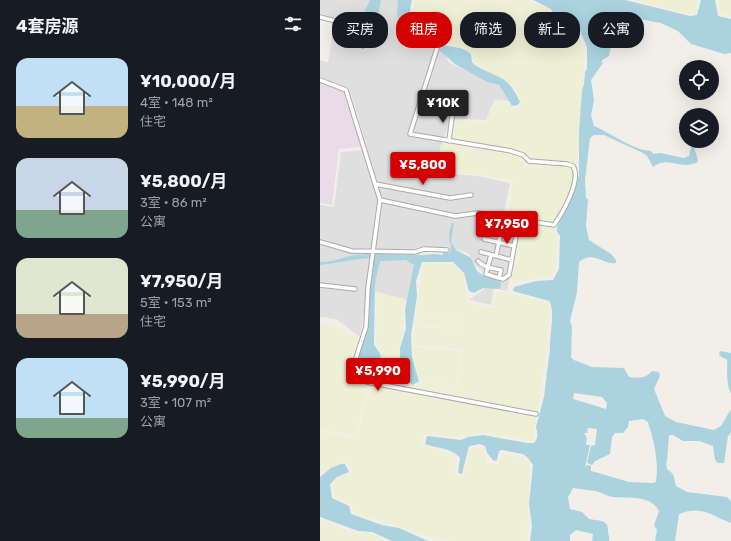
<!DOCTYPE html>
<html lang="zh">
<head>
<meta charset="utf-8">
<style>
	body { margin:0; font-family:Rubik,"Noto Sans SC",sans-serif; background:#20242c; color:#f1f3f6; height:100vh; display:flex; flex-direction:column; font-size:15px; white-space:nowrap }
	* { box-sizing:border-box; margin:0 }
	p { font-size:13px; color:#9ea1a6 }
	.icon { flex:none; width:22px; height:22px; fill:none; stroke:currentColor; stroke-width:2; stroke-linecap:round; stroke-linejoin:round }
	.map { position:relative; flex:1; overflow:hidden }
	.details { display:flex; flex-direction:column; background:#171b24; width:320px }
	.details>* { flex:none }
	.guide { position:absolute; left:12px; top:12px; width:339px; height:36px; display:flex; gap:8px }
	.buttons { position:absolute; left:359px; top:60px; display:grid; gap:8px }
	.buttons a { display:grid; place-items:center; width:40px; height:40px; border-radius:50%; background:#171b24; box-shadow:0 4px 16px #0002; font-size:20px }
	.price { position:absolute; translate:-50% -34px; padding:0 9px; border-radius:4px; background:#d40000; color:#fff; font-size:13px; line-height:26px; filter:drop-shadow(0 1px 2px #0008) }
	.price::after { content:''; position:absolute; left:50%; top:24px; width:12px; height:9px; margin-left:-6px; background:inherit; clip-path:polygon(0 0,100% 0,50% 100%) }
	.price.on { background:#222; color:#fff }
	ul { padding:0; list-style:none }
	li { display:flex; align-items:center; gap:12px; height:100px; padding:0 16px }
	li span { display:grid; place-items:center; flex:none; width:112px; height:80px; border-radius:12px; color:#555 }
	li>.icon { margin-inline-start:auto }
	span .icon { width:48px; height:48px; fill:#fffc; stroke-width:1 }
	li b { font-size:17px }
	h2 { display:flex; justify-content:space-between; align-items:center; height:48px; padding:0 16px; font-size:17px }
	.pill { padding:0 14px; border-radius:16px; background:#171b24; box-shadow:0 4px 16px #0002; font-size:14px; line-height:36px }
	.pill.on { background:#d40000; color:#fff }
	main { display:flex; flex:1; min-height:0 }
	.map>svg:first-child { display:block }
</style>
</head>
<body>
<main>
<section class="details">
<h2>4套房源<svg class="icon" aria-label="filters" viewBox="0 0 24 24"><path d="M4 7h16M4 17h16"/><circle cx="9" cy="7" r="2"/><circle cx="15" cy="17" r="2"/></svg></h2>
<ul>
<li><span style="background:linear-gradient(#bfe0f5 60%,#c2b280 0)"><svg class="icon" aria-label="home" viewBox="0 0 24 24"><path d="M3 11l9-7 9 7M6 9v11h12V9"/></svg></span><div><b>¥10,000/月</b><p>4室 · 148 m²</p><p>住宅</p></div></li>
<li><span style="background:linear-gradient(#c9d6e8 65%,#7fa58c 0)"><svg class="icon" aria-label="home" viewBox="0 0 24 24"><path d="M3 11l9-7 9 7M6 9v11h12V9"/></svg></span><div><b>¥5,800/月</b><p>3室 · 86 m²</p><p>公寓</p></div></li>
<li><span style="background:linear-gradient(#dfe7d0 70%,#b9a48a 0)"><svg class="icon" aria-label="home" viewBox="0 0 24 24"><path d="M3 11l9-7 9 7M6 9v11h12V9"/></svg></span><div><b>¥7,950/月</b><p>5室 · 153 m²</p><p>住宅</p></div></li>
<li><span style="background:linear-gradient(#bfe0f5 75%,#7fa58c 0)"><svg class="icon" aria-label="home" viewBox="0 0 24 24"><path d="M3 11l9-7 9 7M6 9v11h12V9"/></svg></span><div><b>¥5,990/月</b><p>3室 · 107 m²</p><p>公寓</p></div></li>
</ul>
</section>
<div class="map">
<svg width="411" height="541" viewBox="0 0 411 541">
	<rect width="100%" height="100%" fill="#f2efe9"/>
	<!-- residential -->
	<path fill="#e0dfdf" d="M0,0H80L96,16L122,24L128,62L182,87L189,101L175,100L166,120L136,119L127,130L112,172L158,176L190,183L184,214L203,218L187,291L174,288L171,305L149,300L164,289L166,274L156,266L148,253L126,246L100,254L94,265L87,301L48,289L40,337L16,319L0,317V205L14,207L21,152L48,150L29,88L0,77V60L8,62L15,19L0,13Z"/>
	<!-- industrial -->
	<path fill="#ebdbe8" d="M0,83L24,92L42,147L19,149L12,205L0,203Z"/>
	<!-- farmland -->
	<path fill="#eef0d5" d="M95,0H208L230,9L233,19L258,34L265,56L258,165L210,158L254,168L251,189L233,223L188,215L193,181L156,174L115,172L121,144H132L210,158L199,151L132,139L136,121L167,122L171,106H177L178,101L189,103L194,108L202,104L193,84L154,63V54L125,42V22L92,11Z
		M314,0H377L376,12L370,14Z
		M398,0H411V16L400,14Z
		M202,223L236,228L238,240L236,269L231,277L191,283Z
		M104,262L132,264L143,274L147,302L173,308L177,291L230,303L226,355L217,412L48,379L40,376L50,364L63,360L61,350L56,343L57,292L84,299L83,332L78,358L83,382L98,386L103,381L137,387L142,349L93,345L95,326L141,330L142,320L95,316Z
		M95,317L141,321L140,329L95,324Z
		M0,324L17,326L40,340L30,361L32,378L47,384L36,436L0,430Z
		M93,347L140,351L136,386L101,380L93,356Z
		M49,386L216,417L213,441L165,433L140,437L105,434L101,444L122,451L137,458L134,475L143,478L151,447L164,448L167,463L178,464L182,453L206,459L210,465L207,541H130L115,539L34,513L31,504L14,497L13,486L18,478L33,472L25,461L0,474V432L37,439Z
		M0,519L27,531L50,533L66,541H0Z"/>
	<!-- water -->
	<path fill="#aad3df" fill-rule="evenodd" d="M50,0H61L57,20L51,32L45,31L42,29L40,21Z
		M78,0H92C87,20 90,25 106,36C111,38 114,43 119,44C131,48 141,45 151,54L152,62L155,65C179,79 187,74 200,102L198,105L192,106L179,85L167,82L135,64L116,47L82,24L77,16Z
		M213,0H305L370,16L377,15L381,0H395L398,16L411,19V53L404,54L371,44L358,31L341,23L314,18L299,23L294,30L289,56L281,61L283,63L271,80L274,100L271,115L274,126C293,134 310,149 331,151L333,154L340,153L364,158L369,156L373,141L375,143C373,151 378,155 378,162C360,171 348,155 333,167L327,156L323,153L284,135H274L270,138L265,180L266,198L268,199L266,226L269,240L291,254L296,260V263C283,265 273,250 259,262L257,292L250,321L252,327L251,357L254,360L272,367L304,368L309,377C319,378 325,379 332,371L339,372L340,376L334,389L345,416L356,422L394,430L401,426L411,409V432L408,436L404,463H398L395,460L393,446L379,441H363L353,435H349L347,461L346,463L347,469L353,474L356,486L367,492L407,497L411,501V523C390,515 382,505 359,514L355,541H335L337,530L334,525L339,511C330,494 308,499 293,497C286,496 281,492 275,491C267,490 260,489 253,488L248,497L250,509L262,512L269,519C278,521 289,519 288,531C288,535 290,537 289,541H272L273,534L256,530L250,535V541H210L212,526L209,504L213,465L208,458L203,454L182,450L179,451L177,460L174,461L167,453L165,446L160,444L149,446L142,474L138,473L140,458C133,448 115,448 105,444L107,436L141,440L148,437L163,435L207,443H214C218,439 218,433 216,427L224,397L230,348C229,336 236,311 229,301L193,291L194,287L216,281L233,280L239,269L240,236L237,232V227L254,192L259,175V132L262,90L264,84L265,72L267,69V47L260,31L236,18L231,9ZM254,393L282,397L287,403L286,409L253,399ZM323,419L328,422C334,442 339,461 336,482L333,483L309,482L275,472L271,471V466L267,465L265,468L270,445H266L267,438L264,433H267L268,428L277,429L275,445L271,446L267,463L272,465L275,461L290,454L292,437L295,433H303L308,427L309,421Z
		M132,223H134L131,242L136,250L151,258L157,271L166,277L181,282L180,289L163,288L154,293L149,291L144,273L133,262H102L96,281L97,296L91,335L92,357L99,381L93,385L85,381V372L80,362V348L86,328L85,309L94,265L86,260L61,261L59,265L55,284L54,345L60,353L61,359L47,363L45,368L40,372L36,370V362L49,325L51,258C33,259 17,263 0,265V262C14,263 23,256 36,255C57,253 80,255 101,255C108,255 114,253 122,255L124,252L130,253L131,244C127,238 130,229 132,223Z
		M400,351L411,353V393C405,383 408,362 407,360C405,358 401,358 399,354Z
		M21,464H25L29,472L17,477L10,484L12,498L29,506L31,514L62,525L79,528L108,541H72L52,532L38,531L0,517V477L11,468Z"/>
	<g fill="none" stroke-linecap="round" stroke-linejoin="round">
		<defs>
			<path id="minor" d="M0,17L34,26L43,46
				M0,80L26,90L60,200L48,288L46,327L36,358L33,364L34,375L47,382L216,414
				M129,141L133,109
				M55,184L130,198L151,195
				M60,200L135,216L158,213L234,225C242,214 262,180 253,166L247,164L209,161L203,155L191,151L90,134L119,42
				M166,226L197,232
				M164,239L194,246
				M0,242L32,251L95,252L104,249L127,250
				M161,252L192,260
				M176,256L184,217
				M158,261C164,268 173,268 181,270L179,278L166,274L171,255
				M179,278L183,279L189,275L199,220
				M0,285L35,289"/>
		</defs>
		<!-- minor casing -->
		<use href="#minor" stroke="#a9a9a9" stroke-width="5.5"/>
		<!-- minor -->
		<use href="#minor" stroke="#fff" stroke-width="3.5"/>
	</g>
</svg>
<div class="buttons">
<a><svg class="icon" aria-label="locate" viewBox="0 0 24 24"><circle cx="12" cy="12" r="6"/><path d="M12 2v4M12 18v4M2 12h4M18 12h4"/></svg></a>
<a><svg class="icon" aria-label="layers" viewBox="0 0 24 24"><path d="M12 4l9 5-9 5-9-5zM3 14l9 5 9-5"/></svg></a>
</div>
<b class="price on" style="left:123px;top:124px">¥10K</b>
<b class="price" style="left:103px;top:186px">¥5,800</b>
<b class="price" style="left:187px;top:245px">¥7,950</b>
<b class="price" style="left:58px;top:392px">¥5,990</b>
<div class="guide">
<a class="pill">买房</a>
<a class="pill on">租房</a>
<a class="pill">筛选</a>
<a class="pill">新上</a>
<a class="pill">公寓</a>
</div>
</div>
</main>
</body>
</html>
